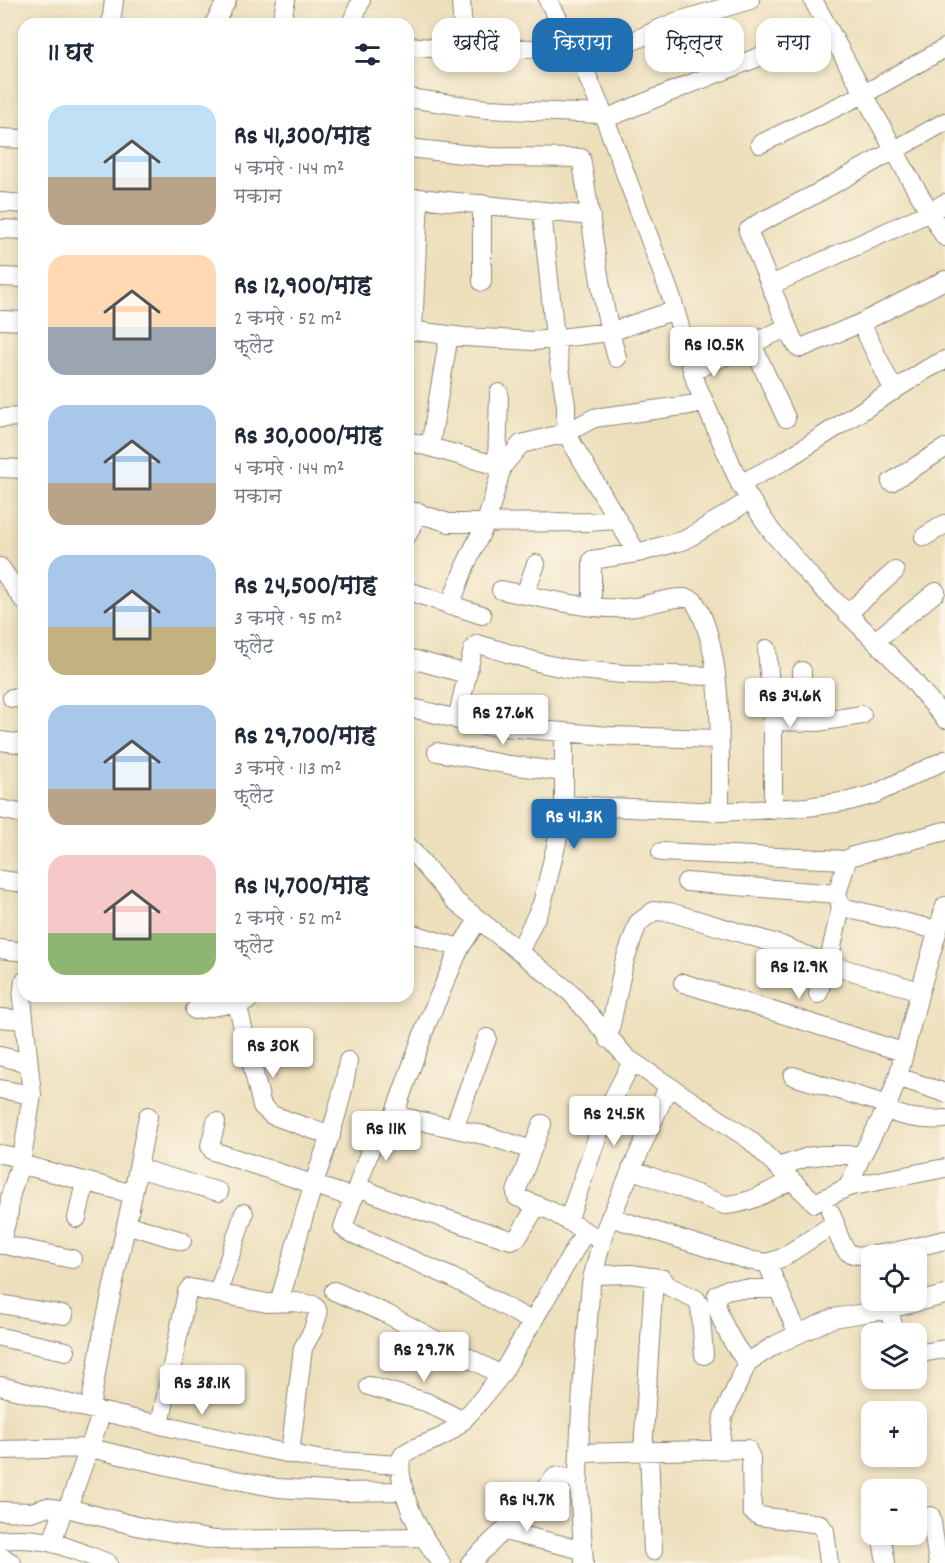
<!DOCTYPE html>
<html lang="hi">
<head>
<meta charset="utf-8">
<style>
	body { margin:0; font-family:Dekko,"Playpen Sans Deva",sans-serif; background:#f2f2f3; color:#1f2937; height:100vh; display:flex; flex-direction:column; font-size:22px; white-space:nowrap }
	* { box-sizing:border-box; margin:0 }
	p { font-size:20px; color:#747a83 }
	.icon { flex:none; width:33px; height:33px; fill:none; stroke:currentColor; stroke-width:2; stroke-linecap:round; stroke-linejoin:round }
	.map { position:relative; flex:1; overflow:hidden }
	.panel { position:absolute; left:18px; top:18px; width:396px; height:984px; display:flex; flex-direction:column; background:#fff; border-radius:18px; box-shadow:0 3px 9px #0003 }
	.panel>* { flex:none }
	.hud { position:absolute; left:432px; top:18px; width:423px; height:54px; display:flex; gap:12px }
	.tools { position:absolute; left:861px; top:1245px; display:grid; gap:12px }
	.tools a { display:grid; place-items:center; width:66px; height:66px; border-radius:12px; background:#fff; box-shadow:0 3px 9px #0003; font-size:30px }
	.price { position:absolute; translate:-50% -51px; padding:0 14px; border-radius:6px; background:#fff; color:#222; font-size:20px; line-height:39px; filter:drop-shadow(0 2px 3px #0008) }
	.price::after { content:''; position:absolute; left:50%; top:36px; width:18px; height:14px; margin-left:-9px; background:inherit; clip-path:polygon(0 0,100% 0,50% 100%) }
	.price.active { background:#1f6fb2; color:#fff }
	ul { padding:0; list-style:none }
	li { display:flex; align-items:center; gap:18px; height:150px; padding:0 30px }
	li span { display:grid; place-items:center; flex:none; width:168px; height:120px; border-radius:18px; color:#555 }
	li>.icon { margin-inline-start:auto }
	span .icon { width:72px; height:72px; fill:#fffc; stroke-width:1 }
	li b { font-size:26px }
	h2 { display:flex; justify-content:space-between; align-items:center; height:72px; padding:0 30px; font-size:26px }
	.chip { padding:0 21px; border-radius:18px; background:#fff; box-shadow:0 3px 9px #0003; font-size:21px; line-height:54px }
	.chip.active { background:#1f6fb2; color:#fff }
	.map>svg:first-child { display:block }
</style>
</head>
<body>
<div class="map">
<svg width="945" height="1563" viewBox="0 0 945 1563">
	<rect width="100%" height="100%" fill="#fcf5e5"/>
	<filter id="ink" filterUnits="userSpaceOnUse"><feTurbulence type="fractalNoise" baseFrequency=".0167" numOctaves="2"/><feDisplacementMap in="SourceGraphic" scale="12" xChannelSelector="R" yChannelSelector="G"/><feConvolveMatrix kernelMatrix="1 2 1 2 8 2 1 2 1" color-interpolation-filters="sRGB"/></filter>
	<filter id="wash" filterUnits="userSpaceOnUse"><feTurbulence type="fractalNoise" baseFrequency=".008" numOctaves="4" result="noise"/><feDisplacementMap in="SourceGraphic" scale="24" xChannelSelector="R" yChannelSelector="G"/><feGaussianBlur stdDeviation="1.35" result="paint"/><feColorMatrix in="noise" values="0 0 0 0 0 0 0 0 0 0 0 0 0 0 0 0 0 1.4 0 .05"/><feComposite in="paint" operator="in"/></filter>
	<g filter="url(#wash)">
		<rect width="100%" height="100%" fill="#eddfbc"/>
	</g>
	<g filter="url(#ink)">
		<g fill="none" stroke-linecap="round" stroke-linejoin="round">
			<defs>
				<path id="minor" d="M461,0L464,50
					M548,0L581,61L602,111L672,299L696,383L740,484L772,532L810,576L905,671L945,719
					M813,0L910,179L945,237
					M111,24L114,0
					M214,24L227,0
					M281,24L286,0
					M351,24L361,0
					M408,46L454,50L574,48
					M581,61L622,46L675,22L750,0
					M408,98L486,109L603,114
					M605,119L685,86L810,37L828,28
					M945,122L814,195L757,224L748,231L793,340L798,347L801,348L861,323L945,280
					M0,138L24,139
					M760,144L864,94L945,48
					M408,148L490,157L581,158C593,224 598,293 617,358
					M408,198H419L591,216
					M0,202L24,204
					M482,204V282
					M542,211L555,338L566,405V433L637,553
					M0,229L24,230
					M0,277L24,278
					M771,285L930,212L945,203
					M0,320L24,321
					M861,323L894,391
					M408,330L464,337L534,341L610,332L675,310
					M413,331L419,198
					M752,344L786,418
					M693,371L788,327
					M0,418L24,417
					M408,441L502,467L521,444L566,433L594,418L705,403
					M430,447L449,335
					M497,465L499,393
					M0,468L24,469
					M891,482L945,448
					M740,484L782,462L927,369L945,360
					M408,510L449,523L588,522L616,520
					M408,534L419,512
					M924,537L945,524
					M0,567L24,601
					M501,590C540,597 596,613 635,607C649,605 683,592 694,601C726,650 719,754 720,812
					M408,591L482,615
					M525,594L536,564
					M450,606L465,566L486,523L502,467
					M592,606V560L637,553L685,540L750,500
					M847,614L895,571
					M875,641L936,592
					M767,649L773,721V810
					M408,658L467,674
					M12,698L24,699
					M408,707L482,725L609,736L718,739
					M457,720L473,649L478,644L541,663L569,669L623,674L716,676
					M773,721L817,722L862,715
					M802,723V671
					M0,741L24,744
					M437,752L510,765L564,772
					M564,805L720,812L807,807L849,801L875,794L945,760
					M0,809L24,814
					M408,846L454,900L571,993L627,1058L750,1140L815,1203L848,1187L945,1168
					M661,852L847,860
					M0,880L24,883
					M686,882L837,894
					M841,907L937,930
					M478,920L460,948L427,1023L394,1115L375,1136L343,1227L347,1231L453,1278L533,1322
					M410,933L460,948
					M0,949L24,952
					M519,952L542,904L561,825L564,805V733
					M683,983L903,1052
					M818,994L828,964L841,907L837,894L847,860L853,856L945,831
					M237,1003L262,1106L272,1115L331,1136
					M195,1010L247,1001L253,996
					M0,1018L24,1020
					M608,1039L624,963L638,923L654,911L670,912L781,945L828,964L920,991
					M0,1056L28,1063
					M793,1076L888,1105
					M898,1077L945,1093
					M0,1089L32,1095
					M886,1110C906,1118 923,1121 945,1119
					M394,1115L488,1136L532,1150
					M216,1122L210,1146L213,1151L354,1198
					M542,1124L516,1192L517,1197L551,1211L595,1237
					M454,1128L487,1038
					M0,1154L22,1158
					M20,1164L133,1194
					M778,1167L808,1157L822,1155H862
					M138,1168L219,1192
					M631,1169L725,1205C750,1204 770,1191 791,1180
					M359,1187L397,1203L511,1240L518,1237L537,1205
					M848,1187L862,1155L886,1110L898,1077L920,991L945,906
					M831,1213C836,1225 839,1244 848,1252C861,1263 927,1244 945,1240
					M610,1217L747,1260L767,1263L782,1258L835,1223
					M77,1218L85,1182
					M568,1221L606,1112L632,1062
					M126,1224L182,1241
					M0,1244L72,1259
					M0,1245L9,1212L10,1197L22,1158L32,1095L22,998L24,981
					M767,1263L798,1334
					M593,1275L631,1274L663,1279L668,1286L696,1299L700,1306L704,1355
					M334,1291L387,1314L501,1375
					M218,1293L244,1213
					M279,1302C291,1263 301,1224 313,1186C327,1144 342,1105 348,1061
					M0,1304L64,1315
					M889,1309L895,1334
					M0,1337L66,1351
					M916,1354L945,1349
					M748,1362C736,1351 713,1311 717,1295L728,1289H779
					M0,1386L90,1409L266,1449L322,1460L400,1465
					M369,1386L426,1402L463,1421
					M90,1409L103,1332L133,1194L148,1116
					M160,1425L187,1292L190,1288L267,1303L295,1302L313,1305L317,1309L318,1314L313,1330L303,1348L290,1454
					M720,1449L723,1416L748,1362L775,1345L833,1318L889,1309L945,1295
					M0,1450L90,1448L185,1470L278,1488L343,1492L403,1491
					M643,1451L654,1277
					M649,1451L653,1551
					M579,1453L747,1449L751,1458L752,1511L759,1516L820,1524L825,1531L829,1563
					M67,1508L141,1527L214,1540L424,1537
					M0,1511L31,1512L47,1507L64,1510
					M931,1516L938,1563
					M504,1531L583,1550
					M881,1534L886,1563
					M0,1540C46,1535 66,1547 108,1563
					M52,1542L62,1513L70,1502L102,1412
					M0,1556L12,1563
					M441,1563C422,1536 406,1509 401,1476C401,1469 398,1460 404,1454C411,1447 434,1442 445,1435C468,1419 484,1396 501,1375L585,1232
					M470,1563L536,1499L555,1477L560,1476L579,1480
					M584,1563L578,1472L582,1389L591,1284L604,1232L668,1087"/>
			</defs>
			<!-- minor casing -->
			<use href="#minor" stroke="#8c8574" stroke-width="20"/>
			<!-- minor -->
			<use href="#minor" stroke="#fff" stroke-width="18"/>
		</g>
	</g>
</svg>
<div class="tools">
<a><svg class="icon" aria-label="locate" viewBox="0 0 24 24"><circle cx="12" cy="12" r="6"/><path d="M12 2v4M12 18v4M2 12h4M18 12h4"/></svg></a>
<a><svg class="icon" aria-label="layers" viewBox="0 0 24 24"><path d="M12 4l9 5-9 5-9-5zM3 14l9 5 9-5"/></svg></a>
<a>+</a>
<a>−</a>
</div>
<b class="price" style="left:714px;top:378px">Rs 10.5K</b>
<b class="price" style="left:790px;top:729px">Rs 34.6K</b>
<b class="price" style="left:503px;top:746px">Rs 27.6K</b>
<b class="price active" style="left:574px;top:850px">Rs 41.3K</b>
<b class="price" style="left:799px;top:1000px">Rs 12.9K</b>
<b class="price" style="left:273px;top:1079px">Rs 30K</b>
<b class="price" style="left:614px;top:1147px">Rs 24.5K</b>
<b class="price" style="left:386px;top:1162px">Rs 11K</b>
<b class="price" style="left:424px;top:1383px">Rs 29.7K</b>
<b class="price" style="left:202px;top:1416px">Rs 38.1K</b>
<b class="price" style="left:527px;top:1533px">Rs 14.7K</b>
<div class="hud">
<a class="chip">खरीदें</a>
<a class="chip active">किराया</a>
<a class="chip">फ़िल्टर</a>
<a class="chip">नया</a>
</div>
<section class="panel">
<h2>11 घर<svg class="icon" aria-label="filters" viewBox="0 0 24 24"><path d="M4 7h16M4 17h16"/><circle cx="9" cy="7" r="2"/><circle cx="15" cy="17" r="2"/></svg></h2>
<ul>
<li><span style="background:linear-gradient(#bfe0f5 60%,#b9a48a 0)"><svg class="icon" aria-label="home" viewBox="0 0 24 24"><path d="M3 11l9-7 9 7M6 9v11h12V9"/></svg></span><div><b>Rs 41,300/माह</b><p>4 कमरे · 144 m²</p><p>मकान</p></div></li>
<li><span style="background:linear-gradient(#ffd9b3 60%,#9aa5b1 0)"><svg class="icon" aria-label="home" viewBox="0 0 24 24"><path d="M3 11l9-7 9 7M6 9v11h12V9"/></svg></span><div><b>Rs 12,900/माह</b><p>2 कमरे · 52 m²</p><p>फ़्लैट</p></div></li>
<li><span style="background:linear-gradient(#a9c7e8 65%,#b9a48a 0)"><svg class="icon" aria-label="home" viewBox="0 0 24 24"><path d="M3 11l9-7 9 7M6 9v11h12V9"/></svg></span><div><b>Rs 30,000/माह</b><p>4 कमरे · 144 m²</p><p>मकान</p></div></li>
<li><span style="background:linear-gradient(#a9c7e8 60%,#c2b280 0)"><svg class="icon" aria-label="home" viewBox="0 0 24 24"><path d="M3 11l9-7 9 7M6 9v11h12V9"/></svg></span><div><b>Rs 24,500/माह</b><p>3 कमरे · 95 m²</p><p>फ़्लैट</p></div></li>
<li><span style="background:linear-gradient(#a9c7e8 70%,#b9a48a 0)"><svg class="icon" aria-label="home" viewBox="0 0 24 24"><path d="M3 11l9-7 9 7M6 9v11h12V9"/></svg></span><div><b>Rs 29,700/माह</b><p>3 कमरे · 113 m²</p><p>फ़्लैट</p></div></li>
<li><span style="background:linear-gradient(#f6c9c9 65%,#8fb573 0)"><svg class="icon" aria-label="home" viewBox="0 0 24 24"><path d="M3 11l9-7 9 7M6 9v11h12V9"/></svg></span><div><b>Rs 14,700/माह</b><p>2 कमरे · 52 m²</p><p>फ़्लैट</p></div></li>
</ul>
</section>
</div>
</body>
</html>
